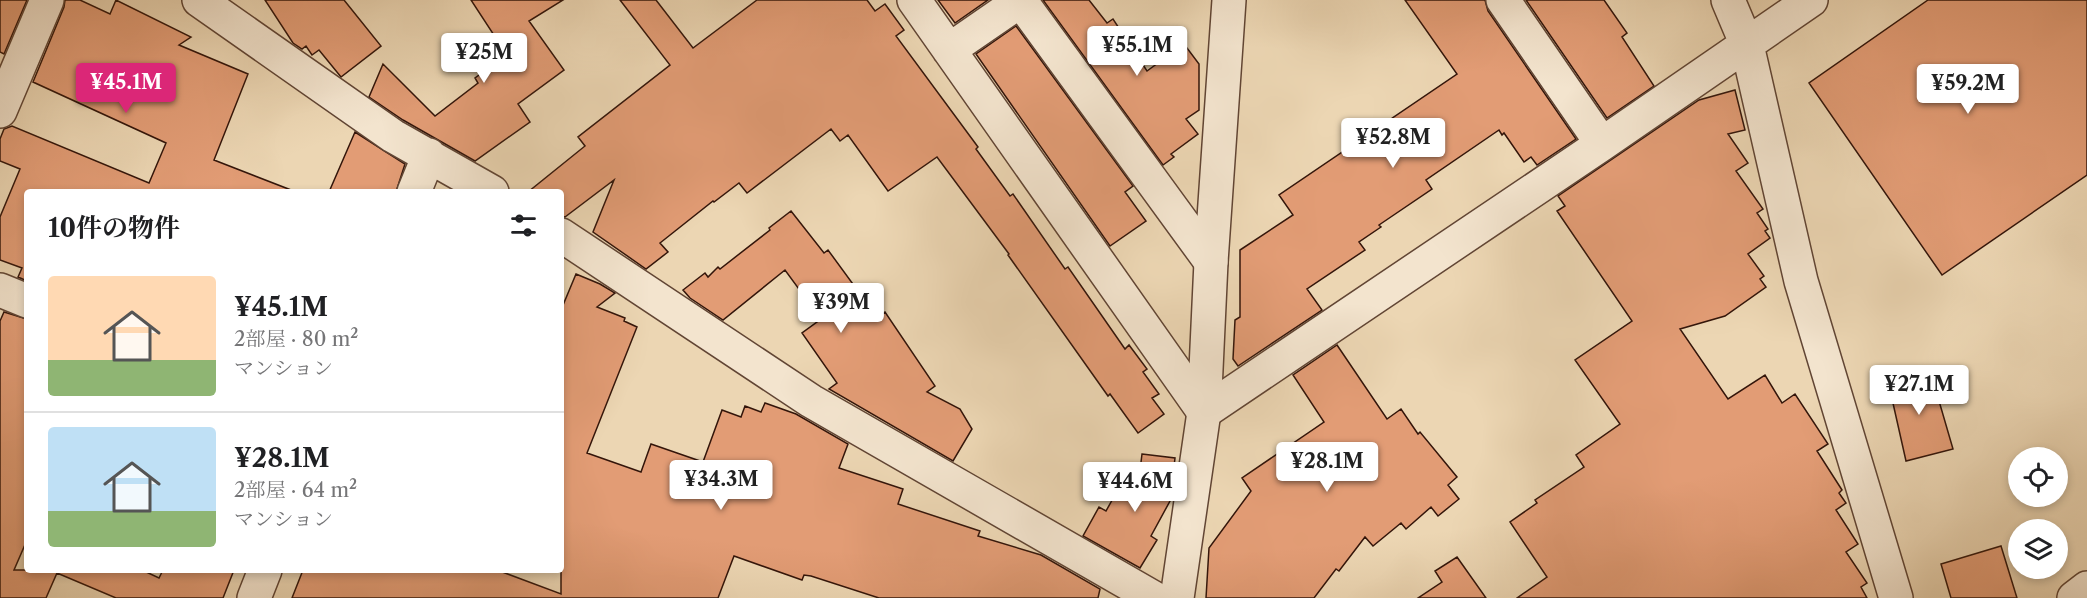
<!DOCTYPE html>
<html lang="ja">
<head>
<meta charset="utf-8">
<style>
	body { margin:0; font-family:"Libre Caslon Text","Noto Serif JP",serif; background:#f6f6f6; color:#202124; height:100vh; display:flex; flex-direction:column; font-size:22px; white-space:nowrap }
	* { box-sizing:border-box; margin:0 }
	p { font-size:20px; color:#757577 }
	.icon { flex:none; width:33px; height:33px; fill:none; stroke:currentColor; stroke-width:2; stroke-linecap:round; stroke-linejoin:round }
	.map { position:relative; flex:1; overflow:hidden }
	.details { position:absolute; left:24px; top:189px; width:540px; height:384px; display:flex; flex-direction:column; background:#fff; border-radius:6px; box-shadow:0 3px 9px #0003 }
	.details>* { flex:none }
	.controls { position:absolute; left:2008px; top:447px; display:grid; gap:12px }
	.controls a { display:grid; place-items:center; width:60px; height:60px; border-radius:50%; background:#fff; box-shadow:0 3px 9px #0003; font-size:30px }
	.price { position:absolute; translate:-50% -51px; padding:0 14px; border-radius:6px; background:#fff; color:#222; font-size:20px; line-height:39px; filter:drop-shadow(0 2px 3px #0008) }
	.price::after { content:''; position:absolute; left:50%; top:36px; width:18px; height:14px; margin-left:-9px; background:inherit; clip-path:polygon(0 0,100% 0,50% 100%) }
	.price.on { background:#db2777; color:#fff }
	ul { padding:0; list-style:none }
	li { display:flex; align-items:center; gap:18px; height:150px; padding:0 24px }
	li+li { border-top:2px solid #e0e0e0 }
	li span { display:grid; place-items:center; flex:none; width:168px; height:120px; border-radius:6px; color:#555 }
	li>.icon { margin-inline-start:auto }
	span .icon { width:72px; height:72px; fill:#fffc; stroke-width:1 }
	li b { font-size:26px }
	h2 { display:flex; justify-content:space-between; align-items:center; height:72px; padding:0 24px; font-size:26px }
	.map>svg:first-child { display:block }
</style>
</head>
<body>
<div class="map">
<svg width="2087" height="598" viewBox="0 0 2087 598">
	<rect width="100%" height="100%" fill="#ecd6b3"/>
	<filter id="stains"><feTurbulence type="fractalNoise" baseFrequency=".00333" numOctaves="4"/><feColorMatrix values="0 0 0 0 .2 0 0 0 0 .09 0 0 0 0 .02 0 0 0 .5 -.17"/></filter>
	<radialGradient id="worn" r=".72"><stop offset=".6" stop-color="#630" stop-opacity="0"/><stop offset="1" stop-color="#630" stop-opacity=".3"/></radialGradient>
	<!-- building -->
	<path fill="#e29c75" stroke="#33150a" stroke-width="1.5" d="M0,0H27L4,54L0,52Z
		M65,0H80L110,14L116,0L191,37L179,45L248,74L214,160L291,190L290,192H27V281L18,277L22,268L0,260V217L20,169L0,161V139L4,129L12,126L149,183L166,143L33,82L64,7Z
		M265,0H344L381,46L341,77L319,50L312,55L306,46L302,49L293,43Z
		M471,0H563L529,21L564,70L518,104L530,122L475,161L403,120L369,97L383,64L435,116L478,83L475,78L507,55Z
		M620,0H656L693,48L757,0H867L875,11L885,4L904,30L896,36L978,147L976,149L1010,196L1013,194L1065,269L1068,267L1125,349L1129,345L1147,369L1143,372L1159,394L1152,398L1164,414L1138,433L1110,394L1108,396L1008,255L1009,254L937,157L888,191L848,135L840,141L831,129L747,193L739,183L714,202L713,201L660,243L668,252L646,269L593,232L614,180L565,217L561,216V192H528L585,146L578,137L670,65Z
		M938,0H988L955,23Z
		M1043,0H1089L1107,23L1113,19L1147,71L1184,44L1199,64V110L1186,119L1198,134L1171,154L1174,157L1163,165Z
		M1405,0H1485L1488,11L1576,139L1537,165L1531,157L1524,162L1504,133L1502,135L1499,130L1426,180L1432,189L1379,225L1381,227L1359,242L1365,250L1307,289L1322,310L1238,366L1233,359L1235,320L1240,317V250L1293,215L1279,195L1457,74Z
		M1526,0H1604L1627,33L1622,37L1654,86L1607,118Z
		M1928,0H2087V175L1942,275L1809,83Z
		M1016,26L1133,186L1125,192L1146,221L1110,246L976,54Z
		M1735,90L1745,130L1728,134L1748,163L1736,171L1763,209L1757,213L1768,229L1765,231L1770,238L1748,254L1764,276L1760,279L1766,287L1725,316L1680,329L1728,399L1765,375L1782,403L1795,394L1828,444L1817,451L1842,490L1839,493L1846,503L1836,510L1858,544L1846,552L1867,583L1861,587L1867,598H1517L1547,577L1510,522L1537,503L1535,500L1584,467L1576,455L1620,424L1575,360L1632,321L1557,211L1565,206L1558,196L1699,100Z
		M355,132L405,164L396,192H329Z
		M791,211L824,253L828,250L877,317L885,312L935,386L927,392L960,409L972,429L953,461L829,389L837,383L802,333L821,319L785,270L723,320L690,298L683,290L705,273L708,277L718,267L720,269L770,230L769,228Z
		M576,274L600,284L615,293L597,307L625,318L624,321L637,327L587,453L641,472L651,444L703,462L722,410L741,417L745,406L761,412L765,403L796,414L848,444L839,468L903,489L898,504L980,531L978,536L1041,555L1100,589L1098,598H879L811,576L804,575L802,580L734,556L718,598H292L303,570H497L561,594V310Z
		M4,312L27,319V540L14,570H142L159,578L163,570H234L223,598H116L57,573L46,598H0V321Z
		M1337,345L1387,419L1401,409L1418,434L1420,432L1457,477L1448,485L1459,499L1438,516L1431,507L1406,529L1401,523L1373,546L1365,537L1339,571L1336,569L1314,598H1206L1209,548L1251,491L1242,478L1324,422L1293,375Z
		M1930,370L1953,449L1906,461L1888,381Z
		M1142,454L1175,458L1170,501L1151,536L1157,540L1140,568L1083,536L1099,507L1106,511L1120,486L1137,495Z
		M2001,546L2017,598H1951L1941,564Z
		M1457,557L1486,598H1418L1442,582L1435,571Z"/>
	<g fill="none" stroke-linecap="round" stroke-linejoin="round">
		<defs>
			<path id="minor" d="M199,0L393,136L492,192
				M914,0L1204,412L1602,144L1811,0
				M1020,0L1211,262
				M1503,0L1602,144
				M1728,0L1747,45L1801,281L1896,598
				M949,50L1020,1
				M0,111L47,0
				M414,192L429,155
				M561,235L811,401L1154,598
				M0,290L27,301
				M254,598L265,570
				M2074,598L2087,588"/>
			<path id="tertiary" d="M1177,598L1204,412L1211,262L1229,0"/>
		</defs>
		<!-- minor casing -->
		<use href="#minor" stroke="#614534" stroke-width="36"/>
		<!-- tertiary casing -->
		<use href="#tertiary" stroke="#614534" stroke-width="36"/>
		<!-- minor -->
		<use href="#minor" stroke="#f3e4ce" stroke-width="33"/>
		<!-- tertiary -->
		<use href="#tertiary" stroke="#f3e4ce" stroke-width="33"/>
	</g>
	<rect width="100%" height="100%" filter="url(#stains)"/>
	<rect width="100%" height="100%" fill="url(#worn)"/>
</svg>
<div class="controls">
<a><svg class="icon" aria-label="locate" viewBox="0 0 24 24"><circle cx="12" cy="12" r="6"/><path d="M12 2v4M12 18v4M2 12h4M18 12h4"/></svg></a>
<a><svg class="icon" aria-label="layers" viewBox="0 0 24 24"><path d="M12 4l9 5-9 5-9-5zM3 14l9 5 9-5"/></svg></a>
</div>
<b class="price" style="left:1137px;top:77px">¥55.1M</b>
<b class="price" style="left:484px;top:84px">¥25M</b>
<b class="price on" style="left:126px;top:114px">¥45.1M</b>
<b class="price" style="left:1968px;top:115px">¥59.2M</b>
<b class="price" style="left:1393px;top:169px">¥52.8M</b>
<b class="price" style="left:841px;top:334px">¥39M</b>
<b class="price" style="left:1919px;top:416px">¥27.1M</b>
<b class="price" style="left:1327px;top:493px">¥28.1M</b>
<b class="price" style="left:721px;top:511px">¥34.3M</b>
<b class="price" style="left:1135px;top:513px">¥44.6M</b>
<section class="details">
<h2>10件の物件<svg class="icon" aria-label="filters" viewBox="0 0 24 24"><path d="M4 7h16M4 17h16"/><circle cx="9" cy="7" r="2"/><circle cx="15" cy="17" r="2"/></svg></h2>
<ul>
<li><span style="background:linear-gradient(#ffd9b3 70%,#8fb573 0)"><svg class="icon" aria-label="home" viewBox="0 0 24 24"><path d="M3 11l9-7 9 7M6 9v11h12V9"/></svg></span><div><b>¥45.1M</b><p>2部屋 · 80 m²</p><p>マンション</p></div></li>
<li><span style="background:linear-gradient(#bfe0f5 70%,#8fb573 0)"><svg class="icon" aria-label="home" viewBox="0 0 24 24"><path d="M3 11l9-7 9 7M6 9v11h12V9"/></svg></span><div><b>¥28.1M</b><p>2部屋 · 64 m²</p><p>マンション</p></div></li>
</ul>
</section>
</div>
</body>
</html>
